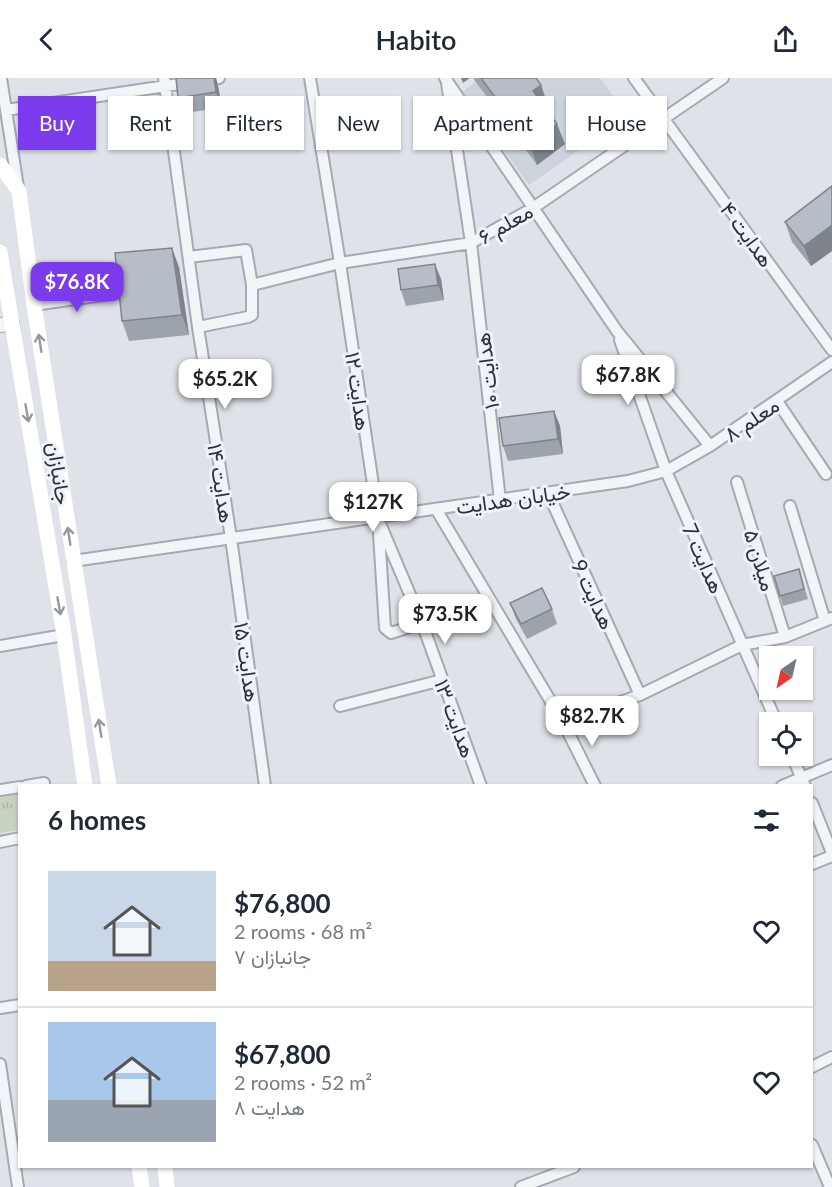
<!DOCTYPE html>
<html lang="en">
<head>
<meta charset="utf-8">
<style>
	body { margin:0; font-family:Lato,Vazirmatn,sans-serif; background:#f6f6f7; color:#1f2937; height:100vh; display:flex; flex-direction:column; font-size:22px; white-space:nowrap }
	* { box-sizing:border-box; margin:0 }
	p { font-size:20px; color:#747a83 }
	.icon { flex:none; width:33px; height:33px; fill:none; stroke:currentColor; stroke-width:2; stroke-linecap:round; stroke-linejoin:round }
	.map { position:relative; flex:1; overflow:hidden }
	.side { position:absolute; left:18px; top:706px; width:795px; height:384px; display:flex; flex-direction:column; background:#fff; border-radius:0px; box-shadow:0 2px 4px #0004 }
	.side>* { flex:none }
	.hud { position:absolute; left:18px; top:18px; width:796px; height:54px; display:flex; gap:12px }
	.needle { width:39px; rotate:214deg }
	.buttons { position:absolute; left:759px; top:568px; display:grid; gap:12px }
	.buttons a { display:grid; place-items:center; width:54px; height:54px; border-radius:0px; background:#fff; box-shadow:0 2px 4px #0004; font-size:30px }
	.price { position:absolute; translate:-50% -51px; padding:0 14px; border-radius:12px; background:#fff; color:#222; font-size:20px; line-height:39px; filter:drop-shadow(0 2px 3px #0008) }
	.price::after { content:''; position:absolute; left:50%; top:36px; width:18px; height:14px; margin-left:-9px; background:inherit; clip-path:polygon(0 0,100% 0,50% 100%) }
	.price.on { background:#7c3aed; color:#fff }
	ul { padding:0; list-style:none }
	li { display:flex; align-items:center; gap:18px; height:150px; padding:0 30px }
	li+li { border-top:2px solid #e0e1e3 }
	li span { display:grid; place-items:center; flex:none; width:168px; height:120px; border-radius:0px; color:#555 }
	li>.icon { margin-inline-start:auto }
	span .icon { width:72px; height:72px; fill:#fffc; stroke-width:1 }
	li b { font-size:26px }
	h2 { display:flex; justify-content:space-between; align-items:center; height:72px; padding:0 30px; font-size:26px }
	.chip { padding:0 21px; border-radius:0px; background:#fff; box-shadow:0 2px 4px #0004; font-size:21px; line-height:54px }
	.chip.on { background:#7c3aed; color:#fff }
	header { display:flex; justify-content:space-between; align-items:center; height:78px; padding:0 30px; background:#fff; font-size:27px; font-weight:600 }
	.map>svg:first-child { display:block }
</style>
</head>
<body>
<header><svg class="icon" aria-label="back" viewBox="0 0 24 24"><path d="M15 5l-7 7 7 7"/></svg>Habito<svg class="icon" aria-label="share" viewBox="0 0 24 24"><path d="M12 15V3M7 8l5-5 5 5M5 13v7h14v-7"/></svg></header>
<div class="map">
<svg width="832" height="1109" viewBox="0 0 832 1109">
	<defs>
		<pattern id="grass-tufts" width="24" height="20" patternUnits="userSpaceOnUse" patternTransform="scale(1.5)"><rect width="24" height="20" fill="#c6d3c0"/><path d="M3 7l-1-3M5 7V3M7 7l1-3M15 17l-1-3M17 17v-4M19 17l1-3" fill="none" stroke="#aab6a6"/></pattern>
	</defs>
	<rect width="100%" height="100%" fill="#dfe3e9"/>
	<!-- built -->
	<path fill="#cdd3db" d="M480,0H600L628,38L529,107L463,14Z"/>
	<!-- grass -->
	<path fill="url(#grass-tufts)" d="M19,715V752L0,755V719Z"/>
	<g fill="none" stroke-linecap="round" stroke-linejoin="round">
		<defs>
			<path id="minor" d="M1,0L18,109
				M164,0L198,249L231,460L265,708
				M310,0L340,185L378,440L385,550L391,555L422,545
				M445,0L617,253L710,368
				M634,0L832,272
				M447,5L471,165L500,422
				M6,32L219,0
				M189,179L246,172L252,207V237L248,239L198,249
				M252,207L340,185L471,165L533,130L723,0
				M34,227L117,215
				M620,262L666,393L777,645
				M777,323L826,396
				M737,404L785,559
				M548,415L640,617
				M790,428L825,543
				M436,431L563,644L595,708
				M381,448L422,545L481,708
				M73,483L628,403L666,393L710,368L832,284
				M0,568L64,557
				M340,628L442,602
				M563,644L640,617L742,567L785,559L832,540
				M792,678L805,708
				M26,708L44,705
				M782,708L832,687
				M0,712L20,709
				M812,725L832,775
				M0,764L20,760
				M812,786L832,778
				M0,930L20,927
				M0,986L18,1109
				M812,989L832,979
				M812,1067L830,1109
				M521,1109L574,1089"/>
			<path id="tertiary" d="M0,247L12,245"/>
		</defs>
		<!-- minor casing -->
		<use href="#minor" stroke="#a4aab3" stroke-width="14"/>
		<!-- tertiary casing -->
		<use href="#tertiary" stroke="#a4aab3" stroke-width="16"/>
		<!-- minor -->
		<use href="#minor" stroke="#f2f4f7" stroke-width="10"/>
		<!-- tertiary -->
		<use href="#tertiary" stroke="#f2f4f7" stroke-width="14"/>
		<!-- secondary -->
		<path stroke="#fff" stroke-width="15" d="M0,87L19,113L34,227L109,708
			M0,174L64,557L85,708
			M139,1089L142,1109
			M165,1089L167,1109"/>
	</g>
	<!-- wall -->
	<path fill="#9da3aa" d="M176,0H216L218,8L222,30L184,35L178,20Z
		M473,0H536L548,27L545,29L565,66L537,87Z
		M832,108V173L811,188L792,164L785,144Z
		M179,189L189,257L129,263L122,243Z
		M441,201L444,222L406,228L401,212Z
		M554,333L560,348L563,376L508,383L503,368Z
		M799,491L808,521L783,528L780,518Z
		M510,525L552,531L557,546L527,561L516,541Z"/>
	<!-- shaded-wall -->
	<path fill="#7f848b" d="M214,0H216L218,8L222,30L216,14Z
		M461,0H470L463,5Z
		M541,7L548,27L540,33L533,13Z
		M557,46L565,66L537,87L530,67Z
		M832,147V173L811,188L804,168Z
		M172,170L179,189L189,257L182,237Z
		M435,186L441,201L444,222L438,207Z
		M554,333L560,348L563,376L558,361Z"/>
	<!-- building -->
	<path fill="#b6bdc6" stroke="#7f848b" stroke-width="1.5" d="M176,0H214L216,14L178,20Z
		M481,0H536L541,7L533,13L557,46L530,67Z
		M832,108V147L804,168L785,144Z
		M172,170L182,237L122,243L115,175Z
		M435,186L438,207L401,212L398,191Z
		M554,333L558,361L503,368L499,340Z
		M799,491L804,511L780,518L774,498Z
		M542,510L552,531L521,546L510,525Z"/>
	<!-- one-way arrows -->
	<defs><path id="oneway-shaft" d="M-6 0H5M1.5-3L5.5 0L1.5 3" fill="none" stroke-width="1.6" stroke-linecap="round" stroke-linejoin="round" transform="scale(1.5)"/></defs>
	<g stroke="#9498a0">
		<use href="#oneway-shaft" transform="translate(40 265) rotate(-99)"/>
		<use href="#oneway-shaft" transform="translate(27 335) rotate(80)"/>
		<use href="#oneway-shaft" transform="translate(69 458) rotate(-99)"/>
		<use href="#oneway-shaft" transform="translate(59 528) rotate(80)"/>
		<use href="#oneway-shaft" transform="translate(100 650) rotate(-99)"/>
	</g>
	<g text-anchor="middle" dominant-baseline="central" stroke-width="6" stroke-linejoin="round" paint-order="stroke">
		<!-- street labels -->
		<g font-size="21" fill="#283240" stroke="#eff2f6">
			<text transform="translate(505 145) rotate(-30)">معلم ۶</text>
			<text transform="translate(748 156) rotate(54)">هدایت ۴</text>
			<text transform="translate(486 293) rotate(-97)">هدایت ۱۰</text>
			<text transform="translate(359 313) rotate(82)">هدایت ۱۲</text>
			<text transform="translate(751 341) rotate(-34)">معلم ۸</text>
			<text transform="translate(60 395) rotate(81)">جانبازان</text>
			<text transform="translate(222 405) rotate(81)">هدایت ۱۴</text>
			<text transform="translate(513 420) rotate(-8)">خیابان هدایت</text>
			<text transform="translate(704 480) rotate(66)">هدایت 7</text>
			<text transform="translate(761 482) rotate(73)">میلان ۵</text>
			<text transform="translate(594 516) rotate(65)">هدایت 9</text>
			<text transform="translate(248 584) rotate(82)">هدایت ۱۵</text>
			<text transform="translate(456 640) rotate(70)">هدایت ۱۳</text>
		</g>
	</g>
</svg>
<div class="buttons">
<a><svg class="needle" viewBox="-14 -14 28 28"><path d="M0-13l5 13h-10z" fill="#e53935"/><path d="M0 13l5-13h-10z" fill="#747a83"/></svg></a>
<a><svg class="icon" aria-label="locate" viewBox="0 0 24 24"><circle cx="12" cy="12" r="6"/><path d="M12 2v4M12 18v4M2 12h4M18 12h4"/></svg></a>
</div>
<b class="price on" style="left:77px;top:235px">$76.8K</b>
<b class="price" style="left:628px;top:328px">$67.8K</b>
<b class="price" style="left:225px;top:332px">$65.2K</b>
<b class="price" style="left:373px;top:455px">$127K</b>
<b class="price" style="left:445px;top:567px">$73.5K</b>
<b class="price" style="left:592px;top:669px">$82.7K</b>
<div class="hud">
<a class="chip on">Buy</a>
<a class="chip">Rent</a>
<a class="chip">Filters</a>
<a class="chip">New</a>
<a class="chip">Apartment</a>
<a class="chip">House</a>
</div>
<section class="side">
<h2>6 homes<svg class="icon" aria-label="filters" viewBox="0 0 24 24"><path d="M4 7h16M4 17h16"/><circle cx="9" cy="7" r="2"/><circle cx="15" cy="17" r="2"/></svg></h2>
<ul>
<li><span style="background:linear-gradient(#c9d6e8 75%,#b9a48a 0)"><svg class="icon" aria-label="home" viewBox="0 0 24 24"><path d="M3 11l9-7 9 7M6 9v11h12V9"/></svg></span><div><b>$76,800</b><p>2 rooms · 68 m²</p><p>جانبازان ۷</p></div><svg class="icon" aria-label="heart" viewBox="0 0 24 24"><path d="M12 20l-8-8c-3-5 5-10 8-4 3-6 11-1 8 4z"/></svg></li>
<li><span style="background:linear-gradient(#a9c7e8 65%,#9aa5b1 0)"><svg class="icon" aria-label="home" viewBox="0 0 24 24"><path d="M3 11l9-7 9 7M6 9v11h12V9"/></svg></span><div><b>$67,800</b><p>2 rooms · 52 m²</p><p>هدایت ۸</p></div><svg class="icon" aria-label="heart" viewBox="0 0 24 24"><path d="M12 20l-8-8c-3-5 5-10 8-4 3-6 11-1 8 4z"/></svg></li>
</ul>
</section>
</div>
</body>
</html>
